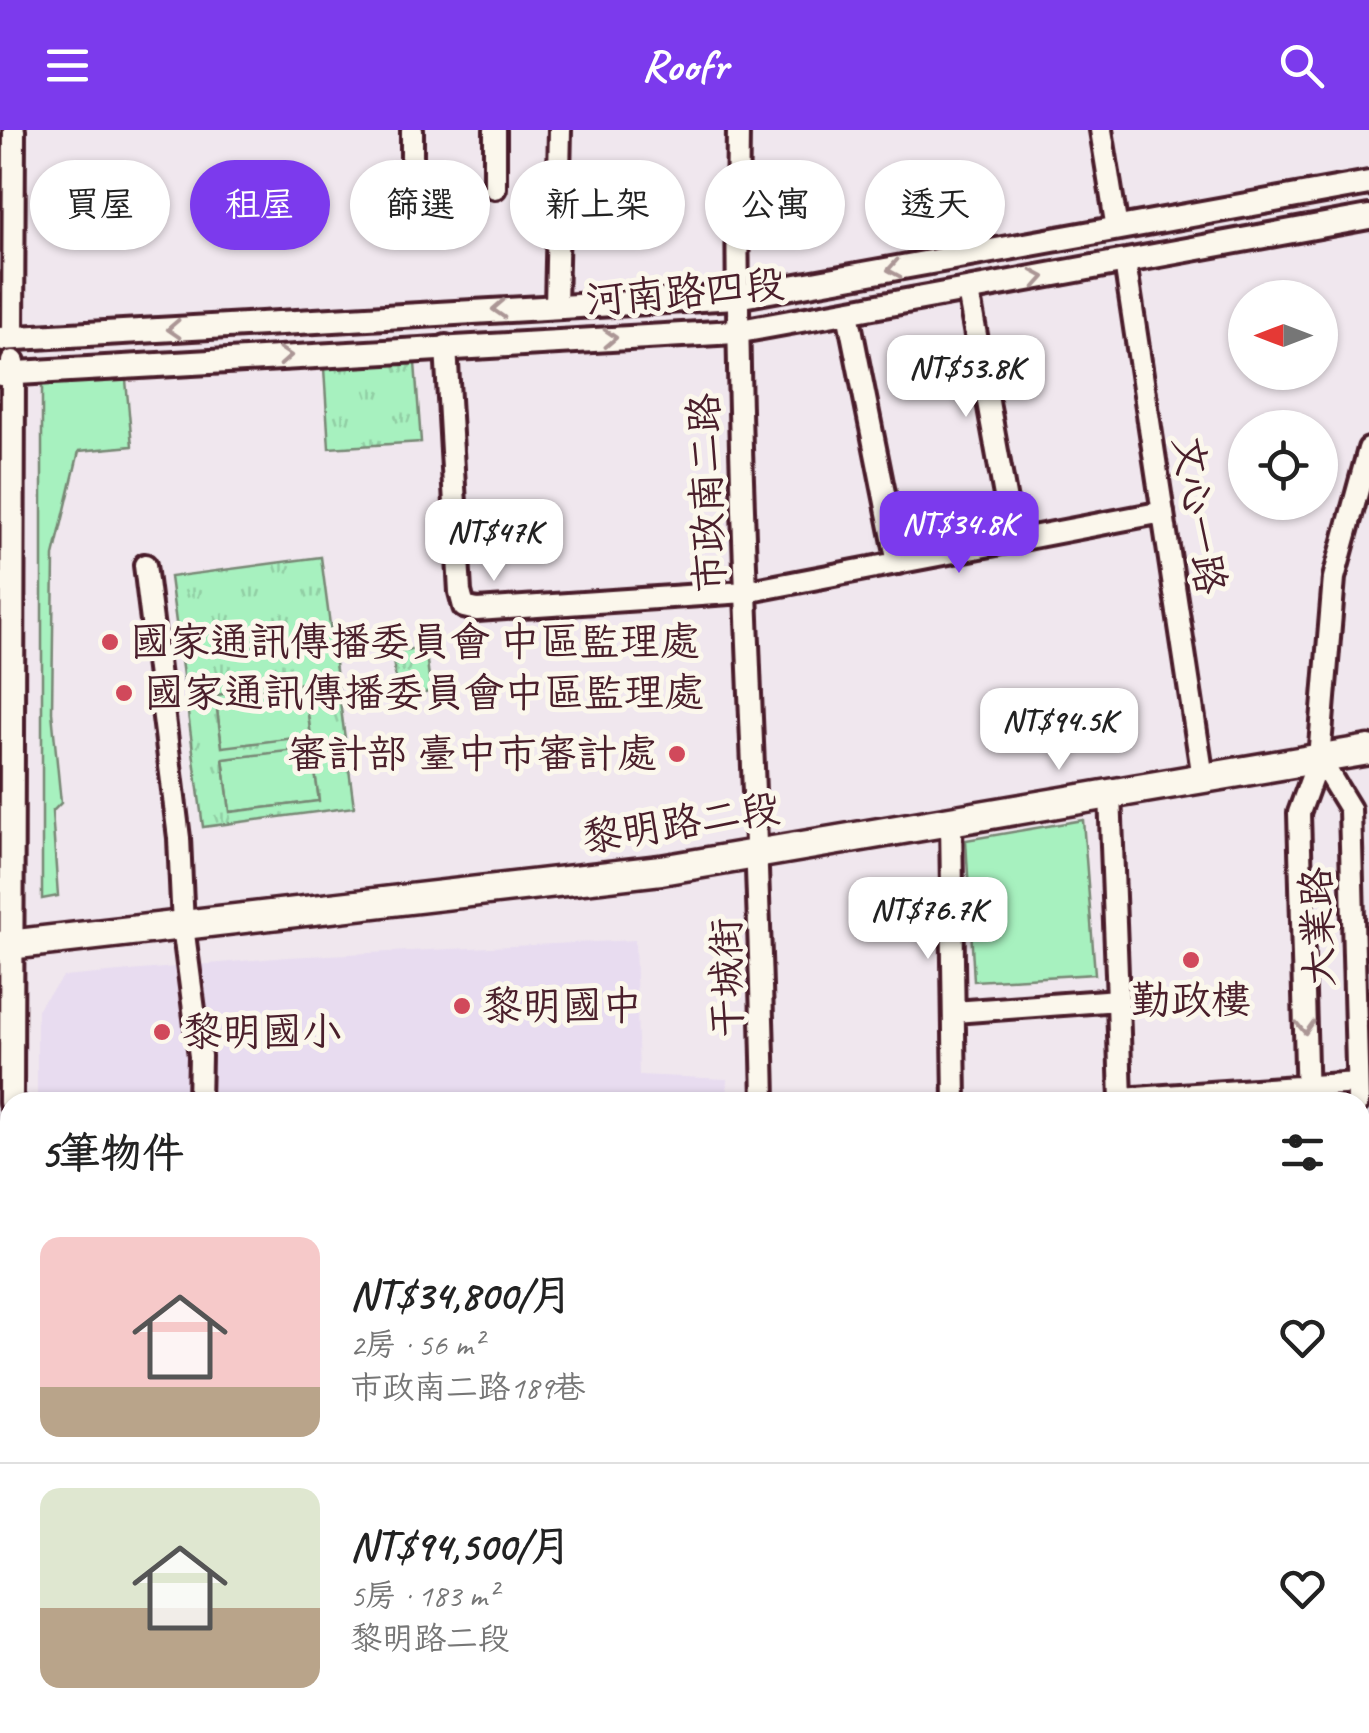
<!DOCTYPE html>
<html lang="zh-TW">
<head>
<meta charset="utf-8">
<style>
	body { margin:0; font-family:Caveat,"LXGW WenKai TC",sans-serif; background:#f2f2f2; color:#222; height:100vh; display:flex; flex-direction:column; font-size:38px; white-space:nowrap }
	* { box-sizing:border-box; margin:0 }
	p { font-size:32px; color:#767676 }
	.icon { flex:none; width:55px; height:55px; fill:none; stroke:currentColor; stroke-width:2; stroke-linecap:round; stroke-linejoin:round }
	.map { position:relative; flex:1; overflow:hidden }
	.drawer { position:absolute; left:0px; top:962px; width:1370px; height:642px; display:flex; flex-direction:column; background:#fff; border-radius:30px 30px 0 0; box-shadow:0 2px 8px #0004 }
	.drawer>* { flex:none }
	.guide { position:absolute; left:30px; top:30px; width:1310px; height:90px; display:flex; gap:20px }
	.needle { width:65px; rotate:270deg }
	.controls { position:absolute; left:1228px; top:150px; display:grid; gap:20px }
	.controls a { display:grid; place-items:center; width:110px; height:110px; border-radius:50%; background:#fff; box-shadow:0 2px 8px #0004; font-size:50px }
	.price { position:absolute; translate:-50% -85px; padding:0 22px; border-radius:20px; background:#fff; color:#222; font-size:32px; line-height:65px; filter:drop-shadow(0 2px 5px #0008) }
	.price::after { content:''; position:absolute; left:50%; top:60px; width:30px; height:22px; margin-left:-15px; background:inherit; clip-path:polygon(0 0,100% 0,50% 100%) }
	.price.current { background:#7c3aed; color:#fff }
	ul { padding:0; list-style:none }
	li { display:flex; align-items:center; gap:30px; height:250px; padding:0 40px }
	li+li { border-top:2px solid #e0e0e0 }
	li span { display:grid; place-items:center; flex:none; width:280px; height:200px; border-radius:20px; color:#555 }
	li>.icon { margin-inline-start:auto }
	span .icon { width:120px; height:120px; fill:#fffc; stroke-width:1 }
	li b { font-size:42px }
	h2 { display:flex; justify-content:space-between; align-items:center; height:120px; padding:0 40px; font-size:42px }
	.chip { padding:0 35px; border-radius:45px; background:#fff; box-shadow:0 2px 8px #0004; font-size:35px; line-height:90px }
	.chip.current { background:#7c3aed; color:#fff }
	header { display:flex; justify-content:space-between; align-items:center; height:130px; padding:0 40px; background:#7c3aed; color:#fff; font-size:45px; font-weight:700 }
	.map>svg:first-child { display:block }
</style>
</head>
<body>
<header><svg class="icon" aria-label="menu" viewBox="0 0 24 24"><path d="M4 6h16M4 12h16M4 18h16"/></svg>Roofr<svg class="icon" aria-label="search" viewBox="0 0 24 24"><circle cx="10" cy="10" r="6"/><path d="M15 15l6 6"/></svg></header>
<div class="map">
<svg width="1369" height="1603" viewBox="0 0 1369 1603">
	<defs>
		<pattern id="park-tufts" width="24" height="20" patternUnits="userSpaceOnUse" patternTransform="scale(2.5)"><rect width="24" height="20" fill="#a7f1bf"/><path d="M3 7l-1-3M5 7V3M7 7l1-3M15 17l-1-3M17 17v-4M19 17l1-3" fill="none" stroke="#91cea4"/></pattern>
	</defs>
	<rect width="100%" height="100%" fill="#f0e7ee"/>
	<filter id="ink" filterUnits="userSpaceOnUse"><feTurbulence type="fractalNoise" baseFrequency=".01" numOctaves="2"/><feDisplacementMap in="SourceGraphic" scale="20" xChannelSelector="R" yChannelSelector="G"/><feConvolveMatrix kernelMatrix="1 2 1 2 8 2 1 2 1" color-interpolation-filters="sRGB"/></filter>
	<g filter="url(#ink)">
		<!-- built -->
		<path fill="#e8dcf0" d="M635,810L639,945L727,949L728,972H37V879L63,847L287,827Z
			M132,1595H639L594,1603H139Z"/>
		<!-- green -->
		<path fill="#a7f1bf" stroke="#788875" stroke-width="2.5" d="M126,250L132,316L79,321L54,426L52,582L61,673L52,682L58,766L42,769V254Z
			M304,553L311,606L222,618L215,565Z
			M312,617L319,671L230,682L223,629Z
			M1083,690L1095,844L974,851L966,710Z
			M267,1595H317L334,1603H283Z
			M408,1595H479V1600L408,1601Z"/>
		<!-- park -->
		<path fill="url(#park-tufts)" stroke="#788875" stroke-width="2.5" fill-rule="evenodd" d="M415,233L421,312L329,318L324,238Z
			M321,427L354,677L203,697L170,447ZM304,553L311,606L222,617L215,565ZM312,618L319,671L230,682L223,629Z
			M425,517L431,562L398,567L392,522Z"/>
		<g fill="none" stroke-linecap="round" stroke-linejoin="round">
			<!-- stream -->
			<path stroke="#678494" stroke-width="5" d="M125,1595L132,1603"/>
			<defs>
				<path id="minor" d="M412,0V51
					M495,0V58
					M738,0C733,325 758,648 764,972
					M1101,0L1117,99
					M1125,132L1203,648
					M968,161L1013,410
					M556,176L560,0
					M848,183L898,433
					M13,208L14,0
					M446,216L460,462L464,477L477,480L745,462L1163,382
					M145,435L179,708L183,796L200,926L199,972
					M1319,628L1350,679L1358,972
					M951,690L955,972
					M1118,870L1121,972
					M954,882L1118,870L1110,664
					M1121,969L1357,953
					M1307,972L1299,683L1319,628L1334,448L1369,319
					M1360,1049L1369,1366
					M1360,1401L1369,1391
					M1360,1425L1369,1423
					M1360,1580L1364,1603
					M910,1595L911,1603
					M994,1595L996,1603
					M1079,1595L1080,1603
					M1165,1595L1167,1603
					M1248,1595L1249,1603
					M773,1603L791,1600"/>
				<path id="tertiary" d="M0,209L736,167L1369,53
					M0,244L735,202L1369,87
					M11,972L13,232
					M0,1528L10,1432"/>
				<path id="secondary" d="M0,816L661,740L1369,620"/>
			</defs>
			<!-- minor casing -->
			<use href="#minor" stroke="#4a1f2b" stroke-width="28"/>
			<!-- tertiary casing -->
			<use href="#tertiary" stroke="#4a1f2b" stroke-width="30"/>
			<!-- secondary casing -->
			<use href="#secondary" stroke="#4a1f2b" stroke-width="35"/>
			<!-- minor -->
			<use href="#minor" stroke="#fbf7ec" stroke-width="20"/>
			<!-- tertiary -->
			<use href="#tertiary" stroke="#fbf7ec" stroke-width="22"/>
			<!-- secondary -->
			<use href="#secondary" stroke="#fbf7ec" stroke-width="28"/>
		</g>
		<!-- one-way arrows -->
		<defs><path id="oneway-chevron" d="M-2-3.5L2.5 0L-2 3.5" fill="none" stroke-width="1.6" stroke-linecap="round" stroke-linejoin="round" transform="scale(2.5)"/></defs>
		<g stroke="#ab9695">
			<use href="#oneway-chevron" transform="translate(894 139) rotate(170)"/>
			<use href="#oneway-chevron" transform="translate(1038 148) rotate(-10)"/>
			<use href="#oneway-chevron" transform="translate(499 179) rotate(177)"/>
			<use href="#oneway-chevron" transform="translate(174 199) rotate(177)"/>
			<use href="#oneway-chevron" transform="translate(610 208) rotate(-3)"/>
			<use href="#oneway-chevron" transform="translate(285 226) rotate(-4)"/>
			<use href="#oneway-chevron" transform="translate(1305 897) rotate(88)"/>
		</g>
	</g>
	<!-- markers -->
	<g fill="#d1495b" stroke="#fbf7ec" stroke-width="4">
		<circle cx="110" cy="512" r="10"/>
		<circle cx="124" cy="563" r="10"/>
		<circle cx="677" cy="624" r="10"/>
		<circle cx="1191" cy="830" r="10"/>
		<circle cx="462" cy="876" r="10"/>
		<circle cx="162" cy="902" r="10"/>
	</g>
	<g text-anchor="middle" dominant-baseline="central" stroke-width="10" stroke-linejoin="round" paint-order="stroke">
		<!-- street labels -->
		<g font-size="40" fill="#4a1f2b" stroke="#fbf7ec">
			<text transform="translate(685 162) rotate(-5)">河南路四段</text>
			<text transform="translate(707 363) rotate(-92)">市政南二路</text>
			<text transform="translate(1199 385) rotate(81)">文心一路</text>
			<text transform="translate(681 693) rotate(-9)">黎明路二段</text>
			<text transform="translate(1318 797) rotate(-92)">大業路</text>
			<text transform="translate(727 848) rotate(-91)">干城街</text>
		</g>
		<!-- poi labels -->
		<g font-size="40" fill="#4a1f2b" stroke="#fbf7ec" text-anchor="start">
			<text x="130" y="512">國家通訊傳播委員會 中區監理處</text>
			<text x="144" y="563">國家通訊傳播委員會中區監理處</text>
			<text x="657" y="624" text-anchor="end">審計部 臺中市審計處</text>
			<text x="1191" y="870" text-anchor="middle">勤政樓</text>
			<text x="482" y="876">黎明國中</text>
			<text x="182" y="902">黎明國小</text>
		</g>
	</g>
</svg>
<div class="controls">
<a><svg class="needle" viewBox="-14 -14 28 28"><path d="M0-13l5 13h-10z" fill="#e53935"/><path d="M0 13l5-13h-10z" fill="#767676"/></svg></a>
<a><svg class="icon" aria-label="locate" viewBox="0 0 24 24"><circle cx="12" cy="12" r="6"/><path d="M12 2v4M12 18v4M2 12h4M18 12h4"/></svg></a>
</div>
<b class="price" style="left:966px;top:290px">NT$53.8K</b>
<b class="price current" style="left:959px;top:446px">NT$34.8K</b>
<b class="price" style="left:494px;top:454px">NT$47K</b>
<b class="price" style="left:1059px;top:643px">NT$94.5K</b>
<b class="price" style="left:928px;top:832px">NT$76.7K</b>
<div class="guide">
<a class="chip">買屋</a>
<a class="chip current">租屋</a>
<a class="chip">篩選</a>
<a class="chip">新上架</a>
<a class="chip">公寓</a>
<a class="chip">透天</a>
</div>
<section class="drawer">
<h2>5筆物件<svg class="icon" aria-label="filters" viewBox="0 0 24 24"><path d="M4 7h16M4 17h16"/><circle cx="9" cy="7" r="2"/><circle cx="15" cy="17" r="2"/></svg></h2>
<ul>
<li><span style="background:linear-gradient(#f6c9c9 75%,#b9a48a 0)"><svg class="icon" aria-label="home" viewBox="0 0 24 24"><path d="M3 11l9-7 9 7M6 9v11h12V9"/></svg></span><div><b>NT$34,800/月</b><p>2房 · 56 m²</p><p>市政南二路189巷</p></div><svg class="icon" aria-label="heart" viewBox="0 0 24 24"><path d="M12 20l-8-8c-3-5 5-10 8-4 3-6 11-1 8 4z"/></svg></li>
<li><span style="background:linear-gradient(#dfe7d0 60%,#b9a48a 0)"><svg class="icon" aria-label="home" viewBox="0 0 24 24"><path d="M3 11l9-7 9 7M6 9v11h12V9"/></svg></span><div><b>NT$94,500/月</b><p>5房 · 183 m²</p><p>黎明路二段</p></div><svg class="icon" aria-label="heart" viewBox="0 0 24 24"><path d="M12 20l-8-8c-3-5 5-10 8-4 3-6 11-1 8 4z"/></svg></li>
</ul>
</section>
</div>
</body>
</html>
